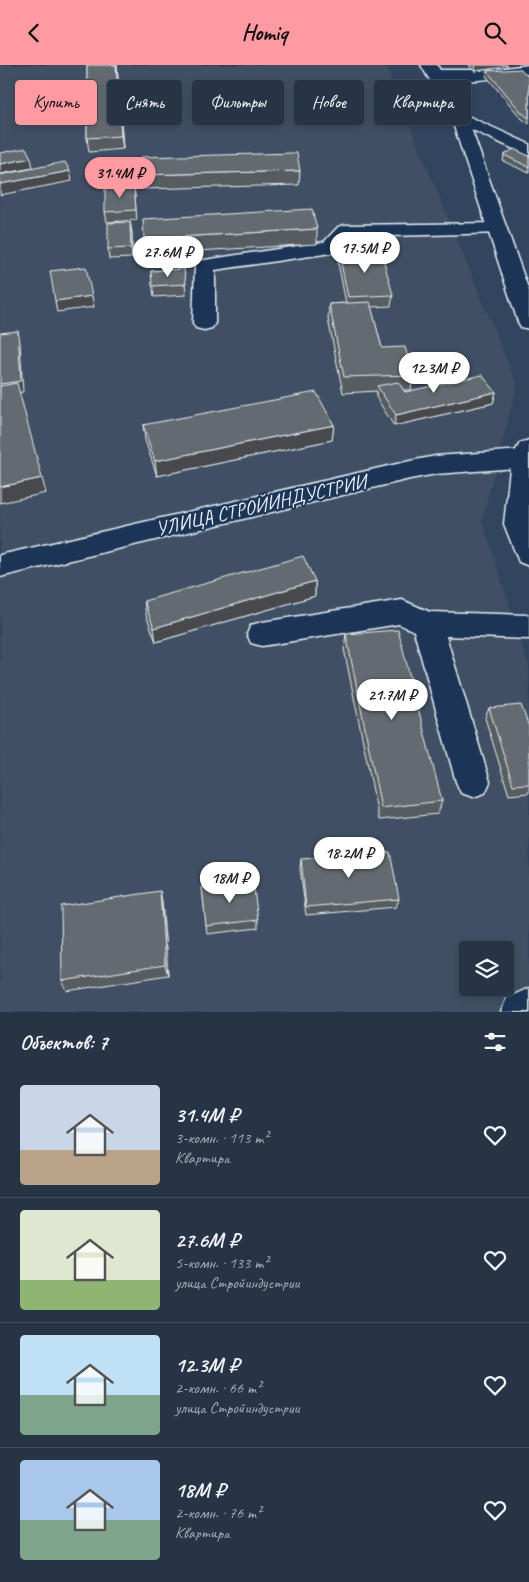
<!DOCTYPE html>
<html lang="ru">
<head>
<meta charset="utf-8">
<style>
	body { margin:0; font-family:Caveat,sans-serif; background:#323f51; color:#f1f3f6; height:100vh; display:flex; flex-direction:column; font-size:19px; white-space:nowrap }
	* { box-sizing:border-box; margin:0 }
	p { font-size:16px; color:#a4aab3 }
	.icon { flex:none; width:28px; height:28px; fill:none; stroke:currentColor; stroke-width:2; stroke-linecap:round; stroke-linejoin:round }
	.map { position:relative; height:947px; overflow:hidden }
	.side { display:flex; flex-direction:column; background:#263446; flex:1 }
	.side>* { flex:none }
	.banner { position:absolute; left:15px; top:15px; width:500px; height:45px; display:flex; gap:10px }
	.buttons { position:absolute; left:459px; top:876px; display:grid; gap:10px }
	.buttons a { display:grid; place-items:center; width:55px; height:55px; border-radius:5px; background:#263446; box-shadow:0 2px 8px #0003,0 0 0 1px #424f5f; font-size:25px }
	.price { position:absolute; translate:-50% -42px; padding:0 11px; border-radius:18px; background:#fff; color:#222; font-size:16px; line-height:32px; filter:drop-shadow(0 1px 2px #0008) }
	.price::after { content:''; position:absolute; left:50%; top:30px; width:15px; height:11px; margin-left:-8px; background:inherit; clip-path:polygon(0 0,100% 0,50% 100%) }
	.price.active { background:#ff9aa2; color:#111 }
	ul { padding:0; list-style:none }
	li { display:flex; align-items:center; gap:15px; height:125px; padding:0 20px }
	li+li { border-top:1px solid #424f5f }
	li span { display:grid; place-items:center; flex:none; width:140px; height:100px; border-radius:5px; color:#555 }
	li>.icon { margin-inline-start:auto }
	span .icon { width:60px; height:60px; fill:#fffc; stroke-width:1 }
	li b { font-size:21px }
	h2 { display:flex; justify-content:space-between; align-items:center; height:60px; padding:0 20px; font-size:21px }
	.pill { padding:0 18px; border-radius:5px; background:#263446; box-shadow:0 2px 8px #0003,0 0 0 1px #424f5f; font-size:18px; line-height:45px }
	.pill.active { background:#ff9aa2; color:#111 }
	header { display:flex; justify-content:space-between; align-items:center; height:65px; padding:0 20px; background:#ff9aa2; color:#111; font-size:22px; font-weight:600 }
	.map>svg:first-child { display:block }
</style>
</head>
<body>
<header><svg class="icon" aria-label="back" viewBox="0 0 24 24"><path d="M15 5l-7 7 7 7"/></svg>Homiq<svg class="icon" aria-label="search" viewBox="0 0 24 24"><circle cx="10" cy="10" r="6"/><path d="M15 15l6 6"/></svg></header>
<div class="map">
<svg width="529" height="947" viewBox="0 0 529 947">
	<rect width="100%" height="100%" fill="#32455e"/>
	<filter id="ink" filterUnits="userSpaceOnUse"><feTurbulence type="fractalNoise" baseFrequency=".02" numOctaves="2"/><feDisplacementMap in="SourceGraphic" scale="10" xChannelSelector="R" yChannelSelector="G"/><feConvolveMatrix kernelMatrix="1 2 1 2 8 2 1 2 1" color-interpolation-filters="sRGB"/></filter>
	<g filter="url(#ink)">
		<!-- built -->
		<path fill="#415063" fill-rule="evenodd" d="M0,0H385L517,320L482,455L529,602V947H0ZM468,885H505V922H468Z"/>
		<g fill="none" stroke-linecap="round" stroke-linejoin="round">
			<defs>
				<path id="minor" d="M529,0V9C513,11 437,23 428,10L436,5H486Z
					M459,47L529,79V91L453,56L451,52L453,48Z
					M497,158L504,160L507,164L504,168L350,172L338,186L331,188L215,205V258L212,263L204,265L196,263L193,258L195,200L198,196L324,177L338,162L345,160Z
					M524,385L529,387V409L517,403L436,409L410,414L0,512V490L410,396L436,391Z
					M402,535L430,547L529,550V574L446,571L490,717L485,728L473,732L461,728L456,717L414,566L399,559L262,581L251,578L247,569L251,560L262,557Z
					M529,923V947H501L507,933Z"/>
				<path id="major" d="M421,0H437L467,52L529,226V264L521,262L518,257L451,52Z
					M529,375V501L519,497L504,459L511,394L520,378Z"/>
			</defs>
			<!-- minor casing -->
			<use href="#minor" stroke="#e8f1f8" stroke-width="3"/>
			<!-- major casing -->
			<use href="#major" stroke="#e8f1f8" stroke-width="3"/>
			<!-- minor -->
			<use href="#minor" fill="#1d3557" fill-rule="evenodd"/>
			<!-- major -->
			<use href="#major" fill="#1d3557" fill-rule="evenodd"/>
		</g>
		<!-- wall -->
		<path fill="#565b5f" stroke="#e8f1f8" d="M87,0H117L123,84L89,87L87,73Z
			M469,0H507V2L474,6Z
			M487,6L529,13V59L521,53L486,11Z
			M504,90L529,91V108L503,96Z
			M300,106L299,120L141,124L140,110Z
			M134,121L137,155L107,157L105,147Z
			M130,157L132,168V193L109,194L108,184Z
			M317,164V179L146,189L144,174Z
			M339,188L393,230L391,241L371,242L382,283L413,310L411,325H404L405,327H496L493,338L394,361L376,332L377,326L343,328L328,254L329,239L346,238L338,198Z
			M184,204L186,230L154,232L151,206Z
			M143,360H334L332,375L157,411L145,375Z
			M315,516V531L156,577L146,550L144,536Z
			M346,569L442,736L438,749L379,755L344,584Z
			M489,643L529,662V728L509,730L485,653Z
			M301,794L399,834L396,842L306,850L300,803Z
			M202,822L258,855V863L207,869Z
			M160,826L162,838L168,910L67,926L62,916Z"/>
		<!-- shaded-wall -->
		<path fill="#464a4e" stroke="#e8f1f8" d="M116,0H117L123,84L121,71Z
			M475,0H507V2L474,6Z
			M31,93L33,103L0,109V99Z
			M70,106L72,116L0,130V119Z
			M130,157L132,168V193L131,183Z
			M92,231L94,242L57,247L55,236Z
			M18,266L20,277L23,327L0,330V319Z
			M496,327L493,338L394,361L396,350Z
			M334,360L332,375L157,411L155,396Z
			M42,413L46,428L0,438V422Z
			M315,516V531L156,577L154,563Z
			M160,826L162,838L168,910L165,900Z"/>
		<!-- building -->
		<path fill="#646a6f" stroke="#e8f1f8" d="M87,0H116L121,71L87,73Z
			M521,4L529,13V53L522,48L487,6Z
			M26,83L31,93L0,99V88Z
			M514,84L529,91V102L504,90Z
			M297,88L300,106L140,110L141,92Z
			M65,97L70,106L0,119V110Z
			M134,121L136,145L105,147V123Z
			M312,144L317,164L144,174L143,154Z
			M130,157L131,183L108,184V158Z
			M381,186L393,230L348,232L339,188Z
			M86,202L92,231L55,236L50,206Z
			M184,204L186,219L152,221L151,206Z
			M370,237L382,283L405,282L413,310L344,312L329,239Z
			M18,266L21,316L0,319V268Z
			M482,310L496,327L396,350L377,321L398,317L405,327Z
			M17,318L42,413L0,422V321Z
			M316,327L334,360L155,396L143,360Z
			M303,491L315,516L154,563L144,536Z
			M398,565L442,736L381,743L346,569Z
			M521,640L529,662V719L513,720L489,643Z
			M390,787L399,834L306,842L301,794Z
			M253,816L258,855L206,861L202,822Z
			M160,826L165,900L62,916L61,841Z"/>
	</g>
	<g text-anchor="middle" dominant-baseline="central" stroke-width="4" stroke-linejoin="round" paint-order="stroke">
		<!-- street labels -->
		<g font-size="20" fill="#e8f1f8" stroke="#1d3557">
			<text transform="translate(261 440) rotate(-13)">УЛИЦА СТРОЙИНДУСТРИИ</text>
		</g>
	</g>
</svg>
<div class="buttons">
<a><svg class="icon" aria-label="layers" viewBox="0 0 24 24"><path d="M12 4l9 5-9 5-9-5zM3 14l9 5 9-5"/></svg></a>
</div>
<b class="price active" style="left:120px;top:134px">31.4M ₽</b>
<b class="price" style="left:365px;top:209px">17.5M ₽</b>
<b class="price" style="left:168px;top:213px">27.6M ₽</b>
<b class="price" style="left:434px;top:329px">12.3M ₽</b>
<b class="price" style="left:392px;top:656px">21.7M ₽</b>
<b class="price" style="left:349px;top:814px">18.2M ₽</b>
<b class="price" style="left:230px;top:839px">18M ₽</b>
<div class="banner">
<a class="pill active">Купить</a>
<a class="pill">Снять</a>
<a class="pill">Фильтры</a>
<a class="pill">Новое</a>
<a class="pill">Квартира</a>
</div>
</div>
<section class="side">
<h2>Объектов: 7<svg class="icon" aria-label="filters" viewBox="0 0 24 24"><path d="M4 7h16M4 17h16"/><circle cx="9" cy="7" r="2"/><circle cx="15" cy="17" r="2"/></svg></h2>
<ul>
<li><span style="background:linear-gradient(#c9d6e8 65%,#b9a48a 0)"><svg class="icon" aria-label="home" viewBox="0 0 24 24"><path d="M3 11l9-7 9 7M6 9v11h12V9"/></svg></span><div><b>31.4M ₽</b><p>3-комн. · 113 m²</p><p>Квартира</p></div><svg class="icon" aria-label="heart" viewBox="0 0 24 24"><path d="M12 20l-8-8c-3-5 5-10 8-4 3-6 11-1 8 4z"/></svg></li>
<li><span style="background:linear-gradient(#dfe7d0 70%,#8fb573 0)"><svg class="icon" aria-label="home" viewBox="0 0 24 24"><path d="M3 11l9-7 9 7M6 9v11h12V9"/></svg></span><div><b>27.6M ₽</b><p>5-комн. · 133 m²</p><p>улица Стройиндустрии</p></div><svg class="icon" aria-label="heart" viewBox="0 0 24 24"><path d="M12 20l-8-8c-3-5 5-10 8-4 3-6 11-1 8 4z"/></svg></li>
<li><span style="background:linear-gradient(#bfe0f5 60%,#7fa58c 0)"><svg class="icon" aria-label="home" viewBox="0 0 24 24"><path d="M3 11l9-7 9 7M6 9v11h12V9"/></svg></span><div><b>12.3M ₽</b><p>2-комн. · 66 m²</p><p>улица Стройиндустрии</p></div><svg class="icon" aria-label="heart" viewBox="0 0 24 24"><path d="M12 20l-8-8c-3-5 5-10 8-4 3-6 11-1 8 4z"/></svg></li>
<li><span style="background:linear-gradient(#a9c7e8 60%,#7fa58c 0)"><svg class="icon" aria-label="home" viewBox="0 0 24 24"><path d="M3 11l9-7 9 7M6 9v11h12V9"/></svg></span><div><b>18M ₽</b><p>2-комн. · 76 m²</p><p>Квартира</p></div><svg class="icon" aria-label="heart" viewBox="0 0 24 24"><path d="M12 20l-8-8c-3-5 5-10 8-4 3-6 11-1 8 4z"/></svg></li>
</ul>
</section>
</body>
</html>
